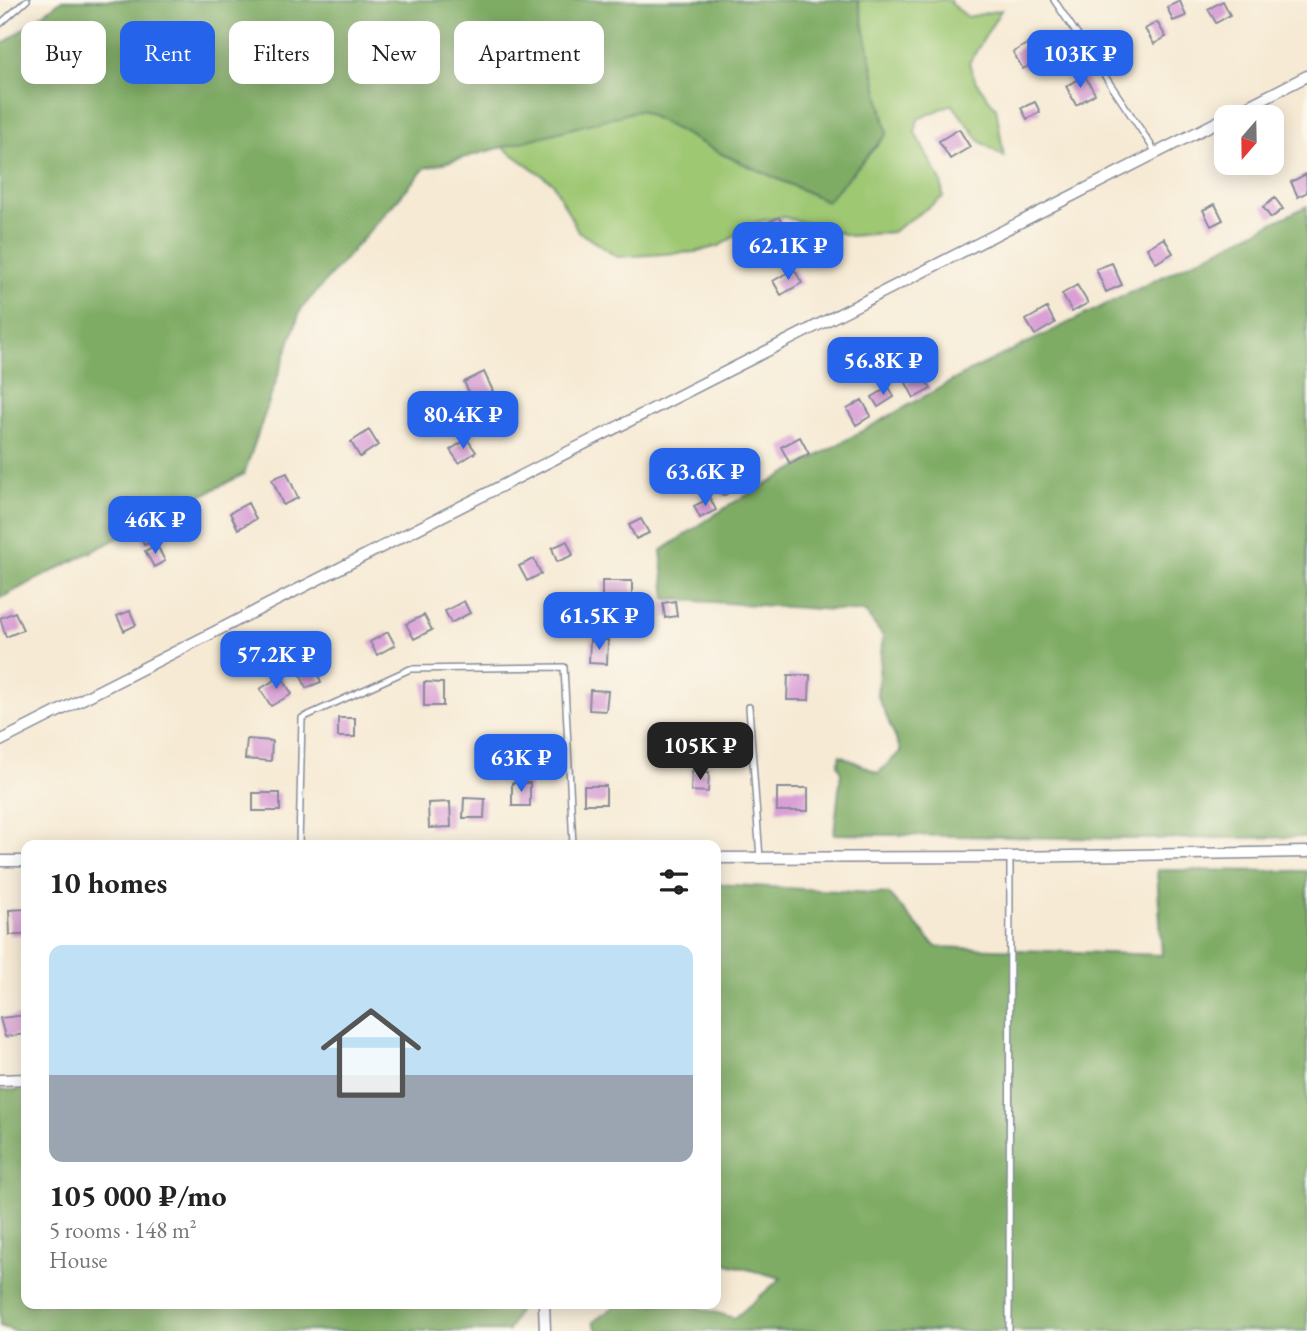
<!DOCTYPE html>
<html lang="en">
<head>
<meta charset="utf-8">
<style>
	body { margin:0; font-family:"EB Garamond",serif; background:#f2f2f2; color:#222; height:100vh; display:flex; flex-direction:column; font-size:26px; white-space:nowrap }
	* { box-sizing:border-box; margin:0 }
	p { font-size:23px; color:#767676 }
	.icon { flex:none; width:38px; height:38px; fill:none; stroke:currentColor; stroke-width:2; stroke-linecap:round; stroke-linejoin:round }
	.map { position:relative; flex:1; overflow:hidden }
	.details { position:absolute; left:21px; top:840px; width:700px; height:469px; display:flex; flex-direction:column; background:#fff; border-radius:14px; box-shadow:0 4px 18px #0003 }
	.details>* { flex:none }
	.guide { position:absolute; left:21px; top:21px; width:700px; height:63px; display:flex; gap:14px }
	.needle { width:46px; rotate:200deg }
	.fabs { position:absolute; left:1214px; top:105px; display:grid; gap:14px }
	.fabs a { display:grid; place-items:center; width:70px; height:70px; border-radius:14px; background:#fff; box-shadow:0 4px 18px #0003; font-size:35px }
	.price { position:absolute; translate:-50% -60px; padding:0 16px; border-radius:14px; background:#2563eb; color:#fff; font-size:23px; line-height:46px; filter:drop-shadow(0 2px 4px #0008) }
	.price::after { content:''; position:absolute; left:50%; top:42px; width:21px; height:16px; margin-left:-10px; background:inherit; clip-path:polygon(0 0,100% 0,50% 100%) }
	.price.current { background:#222; color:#fff }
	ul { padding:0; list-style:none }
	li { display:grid; align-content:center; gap:14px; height:371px; padding:0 28px }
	li span { display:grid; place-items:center; height:217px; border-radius:14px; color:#555 }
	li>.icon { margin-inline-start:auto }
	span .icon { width:126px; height:126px; fill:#fffc; stroke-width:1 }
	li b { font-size:30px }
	h2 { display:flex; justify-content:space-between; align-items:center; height:84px; padding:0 28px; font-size:30px }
	.tag { padding:0 24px; border-radius:14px; background:#fff; box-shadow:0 4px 18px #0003; font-size:24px; line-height:63px }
	.tag.current { background:#2563eb; color:#fff }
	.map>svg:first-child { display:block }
</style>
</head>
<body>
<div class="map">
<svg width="1307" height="1331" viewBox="0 0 1307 1331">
	<rect width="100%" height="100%" fill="#fbf7ec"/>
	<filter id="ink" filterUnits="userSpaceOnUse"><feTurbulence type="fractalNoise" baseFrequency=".0143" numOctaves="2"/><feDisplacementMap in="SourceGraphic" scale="14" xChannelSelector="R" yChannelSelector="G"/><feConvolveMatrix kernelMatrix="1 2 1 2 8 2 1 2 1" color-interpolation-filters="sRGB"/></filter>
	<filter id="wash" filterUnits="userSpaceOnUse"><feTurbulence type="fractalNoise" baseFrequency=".00686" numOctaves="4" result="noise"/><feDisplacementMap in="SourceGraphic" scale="28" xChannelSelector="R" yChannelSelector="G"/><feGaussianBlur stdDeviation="1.57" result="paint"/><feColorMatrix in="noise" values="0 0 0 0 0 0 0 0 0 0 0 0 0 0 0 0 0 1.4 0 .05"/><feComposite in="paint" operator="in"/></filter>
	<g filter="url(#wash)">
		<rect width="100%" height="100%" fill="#f6ead4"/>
		<!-- green -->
		<path fill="#9fc873" stroke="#5d7c68" stroke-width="2" d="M858,0H950L951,4L968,17L1001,10L969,63L976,82L996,108L1004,157L980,141L952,104L918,119L915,133L941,181L943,197L892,232L851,236L784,217L757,222L719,246L695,252L617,257L578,231L553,183L502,147L640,110L722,154L827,201L887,133Z"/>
		<!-- forest -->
		<path fill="#7fac65" stroke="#4d6e62" stroke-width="2" d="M62,0H858L887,134L827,201L722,154L640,110L425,168L301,309L244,474L0,598V46Z
			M1307,206V837L1135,839L834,834L841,772L838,764L840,755L878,773L901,751L877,694L883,636L865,612L666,599L661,551L731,504L972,370Z
			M1157,870L1307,871V1331H598L593,1322L618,1304H684L735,1318L781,1278L716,1261V884L889,894L936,947L1162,955Z
			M0,1090H26V1304H520V1307L508,1331H15L0,1326Z"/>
		<g id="blocks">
			<!-- building -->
			<path fill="#d99fd6" d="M1180,1L1186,16L1173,21L1167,7Z
				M1223,1L1230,15L1216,23L1208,9Z
				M1157,22L1166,37L1154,44L1145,29Z
				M1034,40L1044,57L1023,69L1013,52Z
				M1085,76L1095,94L1076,105L1066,86Z
				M1035,102L1040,112L1027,119L1021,108Z
				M959,129L970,147L950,159L939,141Z
				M1306,174L1307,192L1298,197L1291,182Z
				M1275,198L1283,209L1271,218L1263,207Z
				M1215,204L1223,220L1211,226L1203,210Z
				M779,217L788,235L767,246L758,227Z
				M1164,238L1173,253L1156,263L1147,248Z
				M1112,263L1122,285L1106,292L1096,269Z
				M794,269L802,283L781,295L773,281Z
				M1077,285L1088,303L1072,312L1062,294Z
				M1047,308L1055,323L1035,335L1026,320Z
				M484,372L493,391L473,401L464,382Z
				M923,375L931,389L914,398L906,383Z
				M889,387L894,397L878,407L872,397Z
				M862,400L871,416L856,425L847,409Z
				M435,401L440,412L425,419L420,408Z
				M369,430L378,445L360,457L351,442Z
				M800,437L809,454L790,464L781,447Z
				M467,439L476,452L459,463L450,450Z
				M287,473L298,498L283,505L272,479Z
				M732,473L739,487L723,496L715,482Z
				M710,498L716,510L700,518L694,506Z
				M248,503L256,519L238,529L230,513Z
				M641,519L649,533L636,539L629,525Z
				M153,528L157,540L144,545L140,532Z
				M567,541L573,555L557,562L552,548Z
				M157,545L165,561L154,567L145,551Z
				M534,559L541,574L527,581L519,566Z
				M602,581H632V601H602Z
				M464,601L470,613L451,623L445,611Z
				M675,601L677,616L665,618L663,603Z
				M130,611L136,625L124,631L117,616Z
				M15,612L23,630L6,637L0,618Z
				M424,615L432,630L414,639L406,624Z
				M388,632L395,645L377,655L370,642Z
				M590,640H608L607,664L589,663Z
				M314,664L321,682L306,688L299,670Z
				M788,675H810L809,700H787Z
				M281,676L292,694L271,706L260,689Z
				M424,682L443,683V706H424Z
				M590,690L608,691L606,711L589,710Z
				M338,718H355V737H338Z
				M247,739L272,741L271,761L245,759Z
				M692,771L709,772L708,792L691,791Z
				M512,783H530V806H512Z
				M584,786H606V804H584Z
				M777,788H808V811H777Z
				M253,793H280V811H253Z
				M464,798L485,799L484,818H463Z
				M450,802L451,827L429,828L428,803Z
				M26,909V935H10L9,910Z
				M26,1015V1034L5,1037L0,1018Z"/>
		</g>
	</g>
	<g filter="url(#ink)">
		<use href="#blocks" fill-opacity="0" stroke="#888c99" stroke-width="2"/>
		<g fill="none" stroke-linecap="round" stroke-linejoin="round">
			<defs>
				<path id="service" d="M1054,0L1157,154
					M0,24L27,0
					M749,707L760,858
					M299,845L302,718L410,669L564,667L573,845
					M1009,1331L1010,857"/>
				<path id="minor" d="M1227,117L1307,76
					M0,741L1227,117
					M716,858L1010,857L1307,852
					M0,861H26
					M0,1080L26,1079
					M544,1304L545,1331"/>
			</defs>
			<!-- service casing -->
			<use href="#service" stroke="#888c99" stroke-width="8"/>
			<!-- minor casing -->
			<use href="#minor" stroke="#888c99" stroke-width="13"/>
			<!-- service -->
			<use href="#service" stroke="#fff" stroke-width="5"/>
			<!-- minor -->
			<use href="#minor" stroke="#fff" stroke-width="10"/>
		</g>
	</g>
</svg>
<div class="fabs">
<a><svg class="needle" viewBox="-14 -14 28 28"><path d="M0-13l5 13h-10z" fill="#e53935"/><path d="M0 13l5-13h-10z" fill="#767676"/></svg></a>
</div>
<b class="price" style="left:1080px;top:90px">103K ₽</b>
<b class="price" style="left:788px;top:282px">62.1K ₽</b>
<b class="price" style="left:883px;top:397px">56.8K ₽</b>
<b class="price" style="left:463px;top:451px">80.4K ₽</b>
<b class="price" style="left:705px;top:508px">63.6K ₽</b>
<b class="price" style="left:155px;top:556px">46K ₽</b>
<b class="price" style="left:599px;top:652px">61.5K ₽</b>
<b class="price" style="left:276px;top:691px">57.2K ₽</b>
<b class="price current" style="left:700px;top:782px">105K ₽</b>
<b class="price" style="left:521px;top:794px">63K ₽</b>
<div class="guide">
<a class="tag">Buy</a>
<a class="tag current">Rent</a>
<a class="tag">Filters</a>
<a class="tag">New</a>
<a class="tag">Apartment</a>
</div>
<section class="details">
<h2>10 homes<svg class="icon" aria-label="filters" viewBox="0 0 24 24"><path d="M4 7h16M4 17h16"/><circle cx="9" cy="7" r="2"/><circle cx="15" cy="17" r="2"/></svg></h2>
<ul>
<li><span style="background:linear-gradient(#bfe0f5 60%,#9aa5b1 0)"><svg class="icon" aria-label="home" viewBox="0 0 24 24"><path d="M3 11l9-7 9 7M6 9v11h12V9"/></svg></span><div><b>105 000 ₽/mo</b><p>5 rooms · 148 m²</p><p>House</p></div></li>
</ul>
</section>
</div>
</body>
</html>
